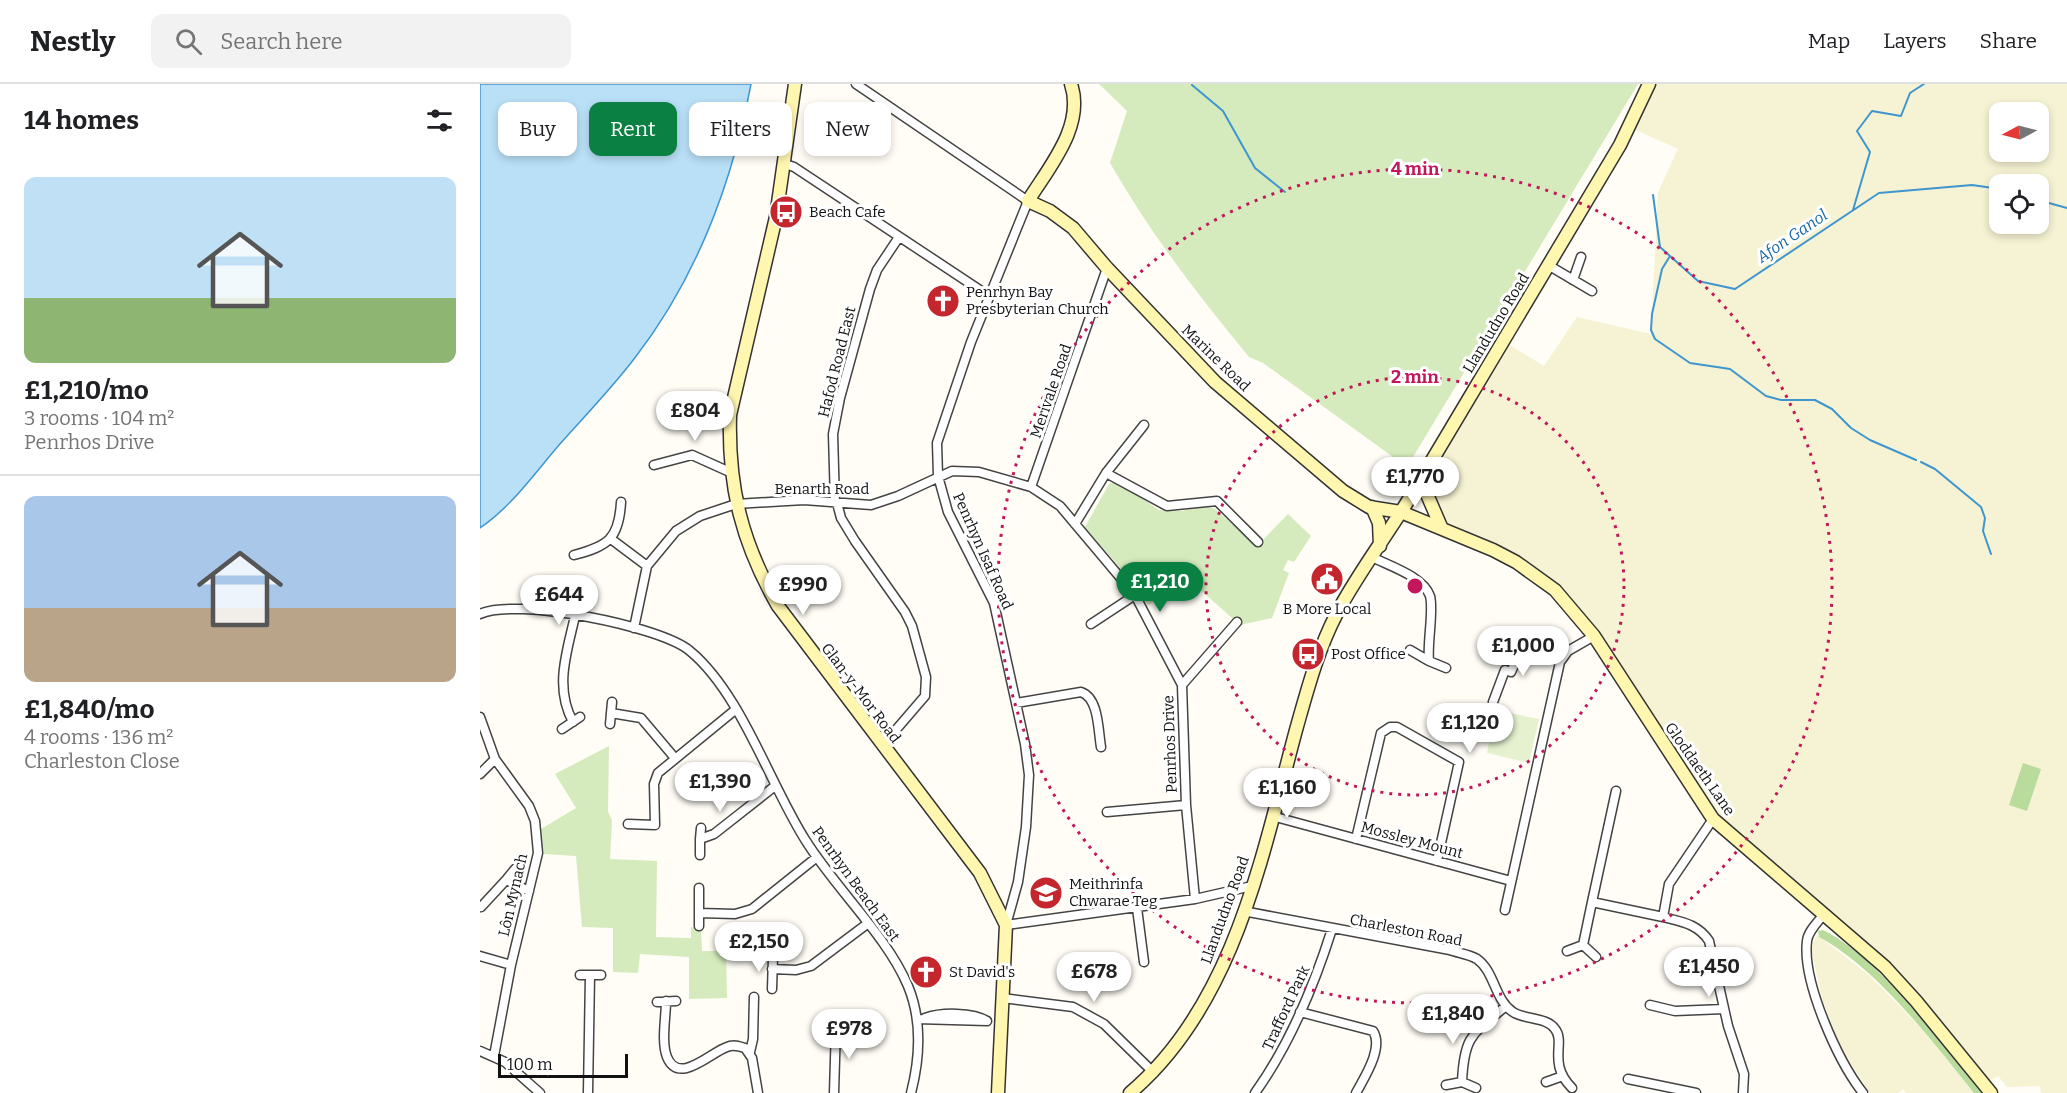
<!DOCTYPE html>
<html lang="en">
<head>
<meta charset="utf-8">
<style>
	body { margin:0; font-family:Bitter,serif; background:#f2f2f2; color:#202124; height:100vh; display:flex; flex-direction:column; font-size:22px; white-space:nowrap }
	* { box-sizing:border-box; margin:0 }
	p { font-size:20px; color:#757577 }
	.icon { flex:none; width:33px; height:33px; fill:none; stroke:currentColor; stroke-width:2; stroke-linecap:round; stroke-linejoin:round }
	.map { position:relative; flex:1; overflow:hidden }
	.drawer { display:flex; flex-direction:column; background:#fff; width:480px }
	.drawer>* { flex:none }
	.top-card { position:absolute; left:18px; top:18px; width:570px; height:54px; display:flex; gap:12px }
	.needle { width:39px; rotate:263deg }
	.buttons { position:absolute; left:1509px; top:18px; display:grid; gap:12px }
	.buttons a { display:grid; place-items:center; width:60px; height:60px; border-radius:12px; background:#fff; box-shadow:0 3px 9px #0003; font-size:30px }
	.scale { position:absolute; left:18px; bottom:15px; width:130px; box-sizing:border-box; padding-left:6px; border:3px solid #111; border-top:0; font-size:16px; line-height:21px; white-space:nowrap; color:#111; -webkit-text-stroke:4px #fff; paint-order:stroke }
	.price { position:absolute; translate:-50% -51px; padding:0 14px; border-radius:21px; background:#fff; color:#222; font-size:20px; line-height:39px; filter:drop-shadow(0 2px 3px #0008) }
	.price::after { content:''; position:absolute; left:50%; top:36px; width:18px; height:14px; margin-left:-9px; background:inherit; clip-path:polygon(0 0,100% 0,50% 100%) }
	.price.selected { background:#0b8043; color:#fff }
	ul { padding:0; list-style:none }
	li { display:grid; align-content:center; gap:12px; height:318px; padding:0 24px }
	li+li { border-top:2px solid #e0e0e0 }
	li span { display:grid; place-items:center; height:186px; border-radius:12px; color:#555 }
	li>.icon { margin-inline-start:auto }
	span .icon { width:108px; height:108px; fill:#fffc; stroke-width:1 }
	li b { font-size:26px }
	h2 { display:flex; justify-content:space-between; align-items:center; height:72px; padding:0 24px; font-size:26px }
	.tag { padding:0 21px; border-radius:12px; background:#fff; box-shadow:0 3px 9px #0003; font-size:21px; line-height:54px }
	.tag.selected { background:#0b8043; color:#fff }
	header { display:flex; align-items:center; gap:36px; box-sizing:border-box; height:84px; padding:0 30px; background:#fff; border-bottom:2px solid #e0e0e0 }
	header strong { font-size:28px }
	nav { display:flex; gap:33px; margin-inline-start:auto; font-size:21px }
	.search { width:420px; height:54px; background:#f2f2f2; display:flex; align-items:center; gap:15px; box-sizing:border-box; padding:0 21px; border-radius:12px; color:#757577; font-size:22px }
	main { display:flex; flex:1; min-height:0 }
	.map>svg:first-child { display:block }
</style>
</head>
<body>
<header>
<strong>Nestly</strong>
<div class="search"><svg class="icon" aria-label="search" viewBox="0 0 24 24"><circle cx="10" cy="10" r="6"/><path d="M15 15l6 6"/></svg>Search here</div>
<nav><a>Map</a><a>Layers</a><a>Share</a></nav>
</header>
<main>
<section class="drawer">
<h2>14 homes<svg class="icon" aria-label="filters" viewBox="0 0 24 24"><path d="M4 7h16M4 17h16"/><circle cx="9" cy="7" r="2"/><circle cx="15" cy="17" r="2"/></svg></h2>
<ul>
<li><span style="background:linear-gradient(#bfe0f5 65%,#8fb573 0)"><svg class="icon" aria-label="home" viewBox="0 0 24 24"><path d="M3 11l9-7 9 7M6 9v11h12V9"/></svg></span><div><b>£1,210/mo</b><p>3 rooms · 104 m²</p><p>Penrhos Drive</p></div></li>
<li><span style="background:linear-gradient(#a9c7e8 60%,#b9a48a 0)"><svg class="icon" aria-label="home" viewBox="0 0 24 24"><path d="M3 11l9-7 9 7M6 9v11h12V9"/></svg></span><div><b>£1,840/mo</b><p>4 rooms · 136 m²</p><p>Charleston Close</p></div></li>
</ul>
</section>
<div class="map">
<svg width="1587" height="1009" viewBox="0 0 1587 1009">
	<rect width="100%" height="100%" fill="#fffdf5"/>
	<!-- farmland -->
	<path fill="#f6f3d4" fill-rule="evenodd" d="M1169,0H1587V1009H1561L1560,1002L1527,1003L1518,992L1504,1000L1436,917L1233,735L1114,552L1057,492L962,445L944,391L1023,257L1064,282L1097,233L1171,250L1178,108L1198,65L1149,43ZM1520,28H1558V68H1520ZM1520,100H1558V140H1520Z
		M1337,851L1389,891L1441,944L1494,1009H1426L1423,1005L1418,1009H1390L1362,966L1342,915L1331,864Z"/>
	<!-- green -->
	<path fill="#d5ebbd" d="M619,0H1158L927,383L783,279L769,273C718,211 670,149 630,79L647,27Z
		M636,397L679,426L702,427L724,421L735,425L777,462L808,430L831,452L814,478L808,476L803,486L809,489L792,534L760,541L717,503L708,499L698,502L668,521L649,494L605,443L629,400Z
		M129,662L128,728L132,736L130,775L177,777L176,853L211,854V843L221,844L222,867H246L247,914L209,915V873L160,870L158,889L133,888V844L102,843L96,772L64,770L61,745L96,724L75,690Z"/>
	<!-- forest -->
	<path fill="#b9dc9c" d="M1543,679L1561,685L1547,727L1529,721Z
		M1343,846C1397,872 1464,961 1501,1009H1494C1452,957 1398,885 1339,853L1338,847Z"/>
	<!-- pitch -->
	<path fill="#e6f2cf" d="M1015,626L1059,635L1049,679L1007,669Z"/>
	<!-- water -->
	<path fill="#b9e0f7" stroke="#3f96cf" stroke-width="1.5" d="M0,0H271C252,100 217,194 154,275C131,305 104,333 79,361C55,389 31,423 0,444Z"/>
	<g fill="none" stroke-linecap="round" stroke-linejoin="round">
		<!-- stream -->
		<path stroke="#3f96cf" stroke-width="2" d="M712,1L743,27L775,84L805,108
			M1173,111L1180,163L1218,197L1255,205L1399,109L1492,101L1520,105
			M1558,116L1587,124
			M1373,126L1390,68L1377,47L1392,27L1421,32L1430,9L1444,0
			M1190,172L1182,185L1172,230L1171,246L1175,255L1210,279L1250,285L1286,312L1301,316H1335L1352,325L1371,344L1390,356L1436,376
			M1441,378L1455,385L1501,423L1505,434L1503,447L1511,470"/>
		<defs>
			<path id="street" d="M376,0L548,117L491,258L457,359L458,392L468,428L514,519L545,660L549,691L546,743L538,798L526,841L715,815L772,802
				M305,80L314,83L509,212
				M1068,181L1112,207
				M1093,196L1101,173
				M174,381L212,371L252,389
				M626,389L687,422L737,417L778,458
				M551,403L627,184
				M355,419L353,350L360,314L390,205L397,186L419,153
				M357,419L361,434L375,457L425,528L432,542L446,593L445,612L402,662
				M595,440L626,389L664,341
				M131,455L167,482
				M94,471C128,462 139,455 141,418
				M892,473C909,482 943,492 950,512C954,526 947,559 949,577L966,584
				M0,530C35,513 181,542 210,567C261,609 290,701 326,757C356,805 407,852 428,902C442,936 440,974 431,1009
				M611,540L655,511
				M154,544L167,482L196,447L220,432L256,420L324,416L391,421L418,412L472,387L499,388L551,403L580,422L655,511L702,601L706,721L715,815
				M1039,551L1083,571
				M930,566L949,577
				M702,601L757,538
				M1013,618L1025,586L1031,588L1046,555
				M536,619L601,608C619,614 618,646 621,663
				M131,629L161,634L194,673
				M0,633L15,675L49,722L55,737L58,769L31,881L14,972
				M93,638C74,603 87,568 95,532
				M130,640L132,618
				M82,645L100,633
				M0,690L15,675
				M627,728L706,721
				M792,732L1031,797
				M148,740L175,741L174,700L178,689L255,626
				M220,755L221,744
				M876,755L901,649L910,643H917L979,678L957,777
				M220,771V755L234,750L295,702
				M26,796L35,785
				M219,804V829L255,830L272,825L337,773
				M1112,818L1136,707
				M1,823L26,796L49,807
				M657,824L664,878
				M1025,826L1080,578L1088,567L1114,552
				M763,827L970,866C978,869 989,870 997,875C1015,888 1014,915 1033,928C1045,936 1067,933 1075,945C1086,959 1067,979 1092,1004
				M1344,830C1338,838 1328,847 1327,857C1322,898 1358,977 1383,1009
				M1183,833C1202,838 1218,840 1229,857L1248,942L1264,990L1263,1009
				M219,842V829
				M1087,867L1103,861
				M0,872L31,881
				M1116,873L1103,861L1112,818L1183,833L1189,800L1233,735
				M292,885L316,886L331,882L387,840
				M100,891H121
				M292,905L293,873
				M523,914L593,923L624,940L674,989
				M186,917C186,933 181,958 187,973C199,1002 231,968 247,963C253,960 259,962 265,964L272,974L278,1009
				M177,918L196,917
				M1170,921L1195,927L1244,925
				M820,928L893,947C904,964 884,994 876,1009
				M437,935L507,937C493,928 461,928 445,934
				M343,942H366
				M0,967L25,978L60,1009
				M270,968L273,955L274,913
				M1148,995L1216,1009
				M1066,998L1080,993
				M966,1001L982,998
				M996,1004L982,998C984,952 992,950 1026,922
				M108,1009L110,891
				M354,1009L356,942
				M775,1009C810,960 834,902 852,845"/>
			<path id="secondary" d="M315,0L296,133L250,331C248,404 262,459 298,522L500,789L526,841L518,1009
				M591,0C605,42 569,83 548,117L570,127L593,144L627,184L735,298L863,407L889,423L921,428L1013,466L1036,478L1075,506L1114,552L1233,735L1405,883L1436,917L1511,1009
				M944,391L946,408L962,445
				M892,423L899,439L900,462
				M650,1009C754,921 782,772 816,646C827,607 838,565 857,529C878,489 906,453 929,415C1000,297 1070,179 1140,61L1169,0"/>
		</defs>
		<!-- street casing -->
		<use href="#street" stroke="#444" stroke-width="11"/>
		<!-- secondary casing -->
		<use href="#secondary" stroke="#333" stroke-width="15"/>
		<!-- street -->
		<use href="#street" stroke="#fff" stroke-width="8"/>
		<!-- secondary -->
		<use href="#secondary" stroke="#fff6b0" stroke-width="12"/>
	</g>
	<!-- distance rings -->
	<g fill="none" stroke="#c2185b" stroke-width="3" stroke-dasharray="3 6">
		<circle cx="935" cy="502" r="209"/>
		<circle cx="935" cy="502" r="417"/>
	</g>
	<!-- icons -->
	<defs>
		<symbol id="bus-disc" viewBox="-11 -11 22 22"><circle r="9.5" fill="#c4262e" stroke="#fff"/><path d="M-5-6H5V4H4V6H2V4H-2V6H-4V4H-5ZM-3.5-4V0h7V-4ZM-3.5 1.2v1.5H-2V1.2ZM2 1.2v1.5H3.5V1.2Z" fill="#fff"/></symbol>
		<symbol id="church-disc" viewBox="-11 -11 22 22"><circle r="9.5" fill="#c4262e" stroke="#fff"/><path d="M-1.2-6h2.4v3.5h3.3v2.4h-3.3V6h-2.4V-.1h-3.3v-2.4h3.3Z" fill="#fff"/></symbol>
		<symbol id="civic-disc" viewBox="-11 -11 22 22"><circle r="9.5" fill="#c4262e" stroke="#fff"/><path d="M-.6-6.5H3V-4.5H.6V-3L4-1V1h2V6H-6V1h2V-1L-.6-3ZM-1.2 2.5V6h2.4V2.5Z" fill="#fff"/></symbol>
		<symbol id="school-disc" viewBox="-11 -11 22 22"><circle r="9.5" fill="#c4262e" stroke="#fff"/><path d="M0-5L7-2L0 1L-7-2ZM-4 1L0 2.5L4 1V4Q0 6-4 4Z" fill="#fff"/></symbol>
	</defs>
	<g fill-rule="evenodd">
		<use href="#bus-disc" x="287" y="109" width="38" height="38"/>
		<use href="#church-disc" x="444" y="198" width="38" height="38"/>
		<use href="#civic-disc" x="828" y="476" width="38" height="38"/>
		<use href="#bus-disc" x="809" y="551" width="38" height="38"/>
		<use href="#school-disc" x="547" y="790" width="38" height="38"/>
		<use href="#church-disc" x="427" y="869" width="38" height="38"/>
	</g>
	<g text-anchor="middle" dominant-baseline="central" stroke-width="6" stroke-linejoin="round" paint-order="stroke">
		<!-- poi labels -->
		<g font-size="15" fill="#111" stroke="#fff" text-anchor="start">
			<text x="329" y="128">Beach Cafe</text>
			<text x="486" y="208">Penrhyn Bay<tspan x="486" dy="17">Presbyterian Church</tspan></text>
			<text x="847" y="525" text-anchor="middle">B More Local</text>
			<text x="851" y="570">Post Office</text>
			<text x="589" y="800">Meithrinfa<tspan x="589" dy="17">Chwarae Teg</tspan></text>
			<text x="469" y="888">St David's</text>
		</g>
		<!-- street labels -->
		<g font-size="15" fill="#111" stroke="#fff">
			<text transform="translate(1016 239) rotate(-59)">Llandudno Road</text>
			<text transform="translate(736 274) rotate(44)">Marine Road</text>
			<text transform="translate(357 278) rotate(-76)">Hafod Road East</text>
			<text transform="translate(571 307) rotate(-71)">Merivale Road</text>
			<text x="342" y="405">Benarth Road</text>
			<text transform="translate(503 467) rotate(66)">Penrhyn Isaf Road</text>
			<text transform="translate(381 609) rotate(53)">Glan-y-Mor Road</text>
			<text transform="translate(690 660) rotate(-92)">Penrhos Drive</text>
			<text transform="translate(1220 685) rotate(55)">Gloddaeth Lane</text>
			<text transform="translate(932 756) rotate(15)">Mossley Mount</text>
			<text transform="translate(376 800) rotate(54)">Penrhyn Beach East</text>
			<text transform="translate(33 811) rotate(-77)">Lôn Mynach</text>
			<text transform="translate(745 826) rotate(-70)">Llandudno Road</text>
			<text transform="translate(926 846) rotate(11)">Charleston Road</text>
			<text transform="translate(806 924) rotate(-65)">Trafford Park</text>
		</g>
		<!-- water labels -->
		<g font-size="16" font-style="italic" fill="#1768a6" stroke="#fff">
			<text transform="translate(1312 152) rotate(-34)">Afon Ganol</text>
		</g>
	</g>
	<circle cx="935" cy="502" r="9" fill="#c2185b" stroke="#fff" stroke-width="3"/>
	<g font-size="18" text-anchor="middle" font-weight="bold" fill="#c2185b" stroke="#fff" stroke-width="6" stroke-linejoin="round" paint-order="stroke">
		<text x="935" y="91">4 min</text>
		<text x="935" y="299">2 min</text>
	</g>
</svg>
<div class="buttons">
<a><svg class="needle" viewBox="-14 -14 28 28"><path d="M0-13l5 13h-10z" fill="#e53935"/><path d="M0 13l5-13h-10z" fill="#757577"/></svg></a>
<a><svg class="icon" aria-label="locate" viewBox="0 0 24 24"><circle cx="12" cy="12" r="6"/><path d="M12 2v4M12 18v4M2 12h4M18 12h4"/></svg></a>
</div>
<div class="scale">100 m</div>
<b class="price" style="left:215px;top:358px">£804</b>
<b class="price" style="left:935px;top:424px">£1,770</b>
<b class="price selected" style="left:680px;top:529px">£1,210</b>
<b class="price" style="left:323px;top:532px">£990</b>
<b class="price" style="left:79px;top:542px">£644</b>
<b class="price" style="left:1043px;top:593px">£1,000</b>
<b class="price" style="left:990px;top:670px">£1,120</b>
<b class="price" style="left:240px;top:729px">£1,390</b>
<b class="price" style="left:807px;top:735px">£1,160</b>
<b class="price" style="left:279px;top:889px">£2,150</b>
<b class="price" style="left:1229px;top:914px">£1,450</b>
<b class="price" style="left:614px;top:919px">£678</b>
<b class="price" style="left:973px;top:961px">£1,840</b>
<b class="price" style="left:369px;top:976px">£978</b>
<div class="top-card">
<a class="tag">Buy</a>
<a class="tag selected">Rent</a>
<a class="tag">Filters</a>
<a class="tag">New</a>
</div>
</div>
</main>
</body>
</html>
